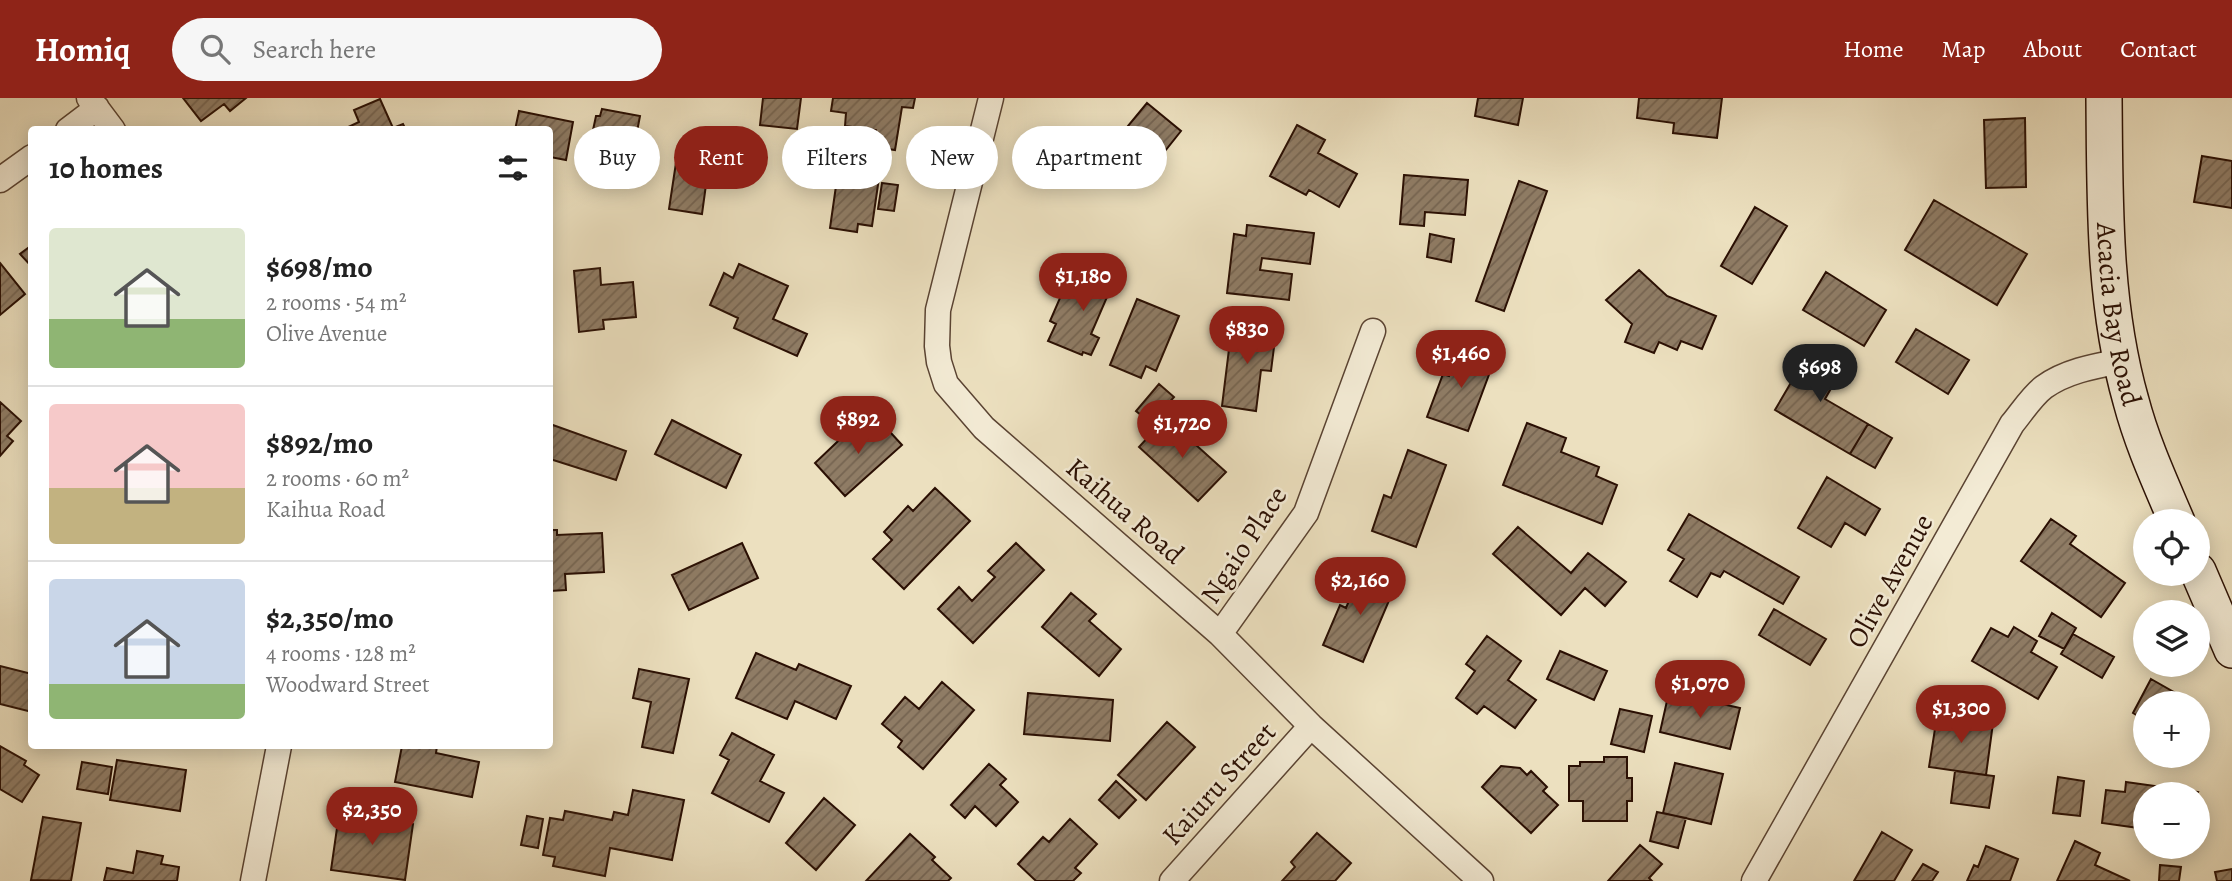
<!DOCTYPE html>
<html lang="en">
<head>
<meta charset="utf-8">
<style>
	body { margin:0; font-family:Alegreya,serif; background:#f6f6f6; color:#222; height:100vh; display:flex; flex-direction:column; font-size:26px; white-space:nowrap }
	* { box-sizing:border-box; margin:0 }
	p { font-size:23px; color:#767676 }
	.icon { flex:none; width:38px; height:38px; fill:none; stroke:currentColor; stroke-width:2; stroke-linecap:round; stroke-linejoin:round }
	.map { position:relative; flex:1; overflow:hidden }
	.sheet { position:absolute; left:28px; top:28px; width:525px; height:623px; display:flex; flex-direction:column; background:#fff; border-radius:7px; box-shadow:0 4px 18px #0003 }
	.sheet>* { flex:none }
	.top-card { position:absolute; left:574px; top:28px; width:665px; height:63px; display:flex; gap:14px }
	.tools { position:absolute; left:2133px; top:411px; display:grid; gap:14px }
	.tools a { display:grid; place-items:center; width:77px; height:77px; border-radius:50%; background:#fff; box-shadow:0 4px 18px #0003; font-size:35px }
	.price { position:absolute; translate:-50% -60px; padding:0 16px; border-radius:24px; background:#8f2418; color:#fff; font-size:23px; line-height:46px; filter:drop-shadow(0 2px 4px #0008) }
	.price::after { content:''; position:absolute; left:50%; top:42px; width:21px; height:16px; margin-left:-10px; background:inherit; clip-path:polygon(0 0,100% 0,50% 100%) }
	.price.on { background:#222; color:#fff }
	ul { padding:0; list-style:none }
	li { display:flex; align-items:center; gap:21px; height:175px; padding:0 21px }
	li+li { border-top:2px solid #e0e0e0 }
	li span { display:grid; place-items:center; flex:none; width:196px; height:140px; border-radius:7px; color:#555 }
	li>.icon { margin-inline-start:auto }
	span .icon { width:84px; height:84px; fill:#fffc; stroke-width:1 }
	li b { font-size:30px }
	h2 { display:flex; justify-content:space-between; align-items:center; height:84px; padding:0 21px; font-size:30px }
	.tag { padding:0 24px; border-radius:32px; background:#fff; box-shadow:0 4px 18px #0003; font-size:24px; line-height:63px }
	.tag.on { background:#8f2418; color:#fff }
	header { display:flex; align-items:center; gap:42px; box-sizing:border-box; height:98px; padding:0 35px; background:#8f2418; color:#fff }
	header strong { font-size:33px }
	nav { display:flex; gap:38px; margin-inline-start:auto; font-size:24px }
	.search { width:490px; height:63px; background:#f6f6f6; display:flex; align-items:center; gap:18px; box-sizing:border-box; padding:0 24px; border-radius:38px; color:#767676; font-size:26px }
	.map>svg:first-child { display:block }
</style>
</head>
<body>
<header>
<strong>Homiq</strong>
<div class="search"><svg class="icon" aria-label="search" viewBox="0 0 24 24"><circle cx="10" cy="10" r="6"/><path d="M15 15l6 6"/></svg>Search here</div>
<nav><a>Home</a><a>Map</a><a>About</a><a>Contact</a></nav>
</header>
<div class="map">
<svg width="2232" height="783" viewBox="0 0 2232 783">
	<defs>
		<pattern id="building-hatch" width="6" height="6" patternUnits="userSpaceOnUse" patternTransform="scale(1.75)"><rect width="6" height="6" fill="#8f7c65"/><path d="M-1 1l2-2M0 6l6-6M5 7l2-2" fill="none" stroke="#756451"/></pattern>
	</defs>
	<rect width="100%" height="100%" fill="#ece0bf"/>
	<filter id="stains"><feTurbulence type="fractalNoise" baseFrequency=".00286" numOctaves="4"/><feColorMatrix values="0 0 0 0 .2 0 0 0 0 .09 0 0 0 0 .02 0 0 0 .5 -.17"/></filter>
	<radialGradient id="worn" r=".72"><stop offset=".6" stop-color="#630" stop-opacity="0"/><stop offset="1" stop-color="#630" stop-opacity=".3"/></radialGradient>
	<!-- building -->
	<path fill="url(#building-hatch)" stroke="#2a0f03" stroke-width="2" d="M183,0H246L230,13L224,6L201,23Z
		M763,0H801L797,31L760,27Z
		M833,0H915L913,10L902,9L895,52L874,49L876,32L845,28L846,15L831,13Z
		M1478,0H1523L1518,27L1475,18Z
		M1639,0H1722L1717,40L1673,35L1674,25L1637,20Z
		M380,1L393,30L403,26L406,32H342L359,24L354,12Z
		M1147,5L1181,33L1153,68L1118,40Z
		M602,11L640,18L630,70L592,63L597,33L593,32L596,18H600Z
		M519,13L573,24L566,62L550,59V32H515Z
		M2025,20L2026,89L1986,90L1984,22Z
		M1297,27L1325,42L1318,55L1357,76L1339,109L1309,92L1306,97L1270,78Z
		M679,45L711,50L702,116L669,111Z
		M2202,58L2232,63V110L2194,104Z
		M859,70L880,73L872,128L858,126L857,134L830,130L838,74L858,77Z
		M1404,77L1468,82L1465,117L1425,114L1424,128L1400,126Z
		M1519,83L1547,93L1504,213L1476,203Z
		M882,85L898,87L894,113L878,111Z
		M1934,102L2027,156L1997,207L1905,152Z
		M1755,109L1787,128L1752,186L1721,168Z
		M1247,127L1314,135L1310,166L1262,160L1260,172L1292,176L1289,202L1227,195L1234,136L1246,138Z
		M1430,136L1454,141L1451,164L1427,159Z
		M32,147V169L20,156Z
		M1100,164L1121,173L1113,193L1110,192L1091,236L1099,240L1091,257L1083,254L1082,257L1048,243L1056,226L1050,223L1063,193L1084,202Z
		M0,165L25,196L0,217Z
		M739,166L788,188L773,221L807,236L797,258L734,230L738,220L710,207L724,175L733,180Z
		M600,170L601,187L633,184L636,219L603,222L604,231L579,234L574,173Z
		M1639,172L1667,198L1716,218L1702,251L1681,243L1677,252L1659,244L1654,255L1625,244L1632,226L1606,202Z
		M1826,174L1886,212L1864,248L1803,212Z
		M1137,201L1179,218L1156,273L1146,268L1141,280L1110,267Z
		M1232,227L1276,233L1271,273L1261,272L1256,313L1222,308Z
		M1916,231L1969,262L1948,296L1896,264Z
		M1459,250L1494,263L1468,333L1427,319L1443,276L1449,278Z
		M1810,252L1842,271L1825,301L1868,326L1850,356L1775,312Z
		M1159,286L1174,299L1151,325L1136,313Z
		M0,304L21,323L7,338L13,343L0,358Z
		M1166,320L1226,374L1198,403L1139,349Z
		M672,322L741,357L726,390L655,356Z
		M879,322L902,347L845,398L815,365L856,326L865,335Z
		M1527,325L1566,340L1561,354L1599,369L1596,378L1617,387L1602,426L1503,387Z
		M550,326L626,353L616,382L550,361Z
		M1868,326L1892,340L1875,370L1850,356Z
		M1408,352L1446,367L1416,449L1372,433L1384,397L1391,400Z
		M1827,379L1880,411L1865,437L1845,425L1831,449L1798,430Z
		M935,390L970,423L904,491L873,461L892,442L884,434L908,408L913,413Z
		M1689,416L1799,479L1783,506L1724,473L1720,479L1711,475L1697,499L1670,483L1684,461L1668,452Z
		M2051,421L2076,438L2070,446L2125,485L2101,519L2021,463Z
		M1518,429L1571,475L1588,455L1626,484L1605,508L1585,490L1561,517L1493,456Z
		M550,432H557V437L602,435L604,474L565,476L566,492L550,493Z
		M742,445L758,480L689,512L672,477Z
		M1016,445L1044,472L973,545L938,511L959,489L972,503L995,479L988,473Z
		M1362,471L1396,486L1363,564L1323,547L1340,507L1346,510Z
		M1071,495L1096,516L1089,523L1121,551L1099,578L1042,529Z
		M1774,511L1826,541L1810,567L1759,537Z
		M2052,515L2076,530L2064,551L2039,538Z
		M2014,529L2037,543L2031,554L2057,569L2038,601L1972,563L1991,530L2008,539Z
		M2073,536L2114,559L2102,580L2061,556Z
		M1487,538L1521,563L1508,582L1536,602L1515,630L1484,608L1477,616L1456,600L1475,573L1466,566Z
		M1560,553L1607,573L1594,602L1547,581Z
		M756,555L796,572L799,566L851,588L836,621L795,603L787,621L736,600Z
		M0,568L32,576V614L0,606Z
		M639,571L689,581L673,655L642,649L651,604L633,600Z
		M2151,581L2179,597L2183,606H2146V623L2133,615Z
		M942,584L974,612L923,671L898,649L902,643L882,626L905,599L919,611Z
		M1669,594L1740,610L1730,651L1660,634Z
		M1028,595L1113,602L1110,643L1024,636Z
		M1620,611L1652,618L1644,654L1611,646Z
		M1937,618L1993,625L1986,677L1929,669Z
		M1167,624L1195,649L1146,702L1118,677Z
		M732,635L774,657L760,683L784,695L769,724L712,695L729,662L720,657Z
		M0,648L26,663L24,667L39,677L22,704L0,691Z
		M402,648H437L436,655L479,664L472,699L395,684Z
		M2164,658H2192L2168,668Z
		M1604,659H1627V680H1632V703H1627V723H1583V703H1569V668H1580V664H1604Z
		M117,662L186,672L180,713L110,702Z
		M82,664L112,669L108,696L77,691Z
		M1675,665L1723,676L1711,726L1663,715Z
		M989,666L1006,681L1000,687L1018,704L996,728L975,708L965,720L951,707Z
		M1501,668L1520,670L1527,677L1531,673L1547,689L1543,693L1558,707L1531,735L1482,689Z
		M1955,673L1994,678L1989,710L1951,705Z
		M2058,679L2084,683L2080,718L2053,715Z
		M1116,683L1136,702L1119,720L1099,702Z
		M2126,684L2198,694L2197,696H2146V731L2102,725L2106,692L2125,694Z
		M633,692L684,702L672,762L610,750L605,778L553,768L555,759L543,757L550,720L563,722L565,713L612,722L614,714L628,717Z
		M824,700L855,727L816,772L786,745Z
		M1657,714L1686,720L1678,750L1650,743Z
		M339,716L413,726L405,782L331,772Z
		M527,718L543,721L538,750L521,747Z
		M43,719L81,725L71,783L31,782Z
		M1070,721L1097,746L1075,770L1081,775L1073,783H1036L1018,766L1043,739L1049,744Z
		M1882,734L1912,752L1894,783H1854Z
		M1317,735L1351,765L1335,783H1282L1295,769L1291,764Z
		M910,736L935,759L932,762L951,780L948,783H866Z
		M2075,743L2100,755L2095,767L2130,783H2057Z
		M1640,747L1662,766L1649,780L1652,783H1608Z
		M1986,748L2018,761L2010,783H1967L1974,767L1978,769Z
		M137,753L163,758L161,766L179,769L177,783H104L107,770L133,775Z
		M1923,766L1938,774L1932,783H1912Z
		M2160,767L2181,769L2179,783H2159Z
		M2232,771V783H2217L2215,774Z"/>
	<g fill="none" stroke-linecap="round" stroke-linejoin="round">
		<defs>
			<path id="street" d="M89,0L113,32
				M991,0L938,212L937,248L939,264L946,286L984,330L1220,536L1311,628L1481,783
				M68,32L97,10
				M0,82L32,59
				M1220,536L1306,415L1373,233
				M253,783L279,648
				M1172,783L1311,628
				M1754,783L2012,326C2022,314 2032,298 2044,289C2066,273 2095,268 2121,263"/>
			<g id="secondary">
				<path id="s1" d="M2104,0C2105,101 2103,205 2131,303C2142,345 2160,384 2177,424"/>
				<path d="M2198,473L2232,552"/>
			</g>
		</defs>
		<!-- street casing -->
		<use href="#street" stroke="#5a4332" stroke-width="27"/>
		<!-- secondary casing -->
		<use href="#secondary" stroke="#2a0f03" stroke-width="38"/>
		<!-- street -->
		<use href="#street" stroke="#f3ebd5" stroke-width="24"/>
		<!-- secondary -->
		<use href="#secondary" stroke="#f3ebd5" stroke-width="35"/>
	</g>
	<g text-anchor="middle" dominant-baseline="central" stroke-width="5" stroke-linejoin="round" paint-order="stroke">
		<!-- street labels -->
		<g font-size="28" fill="#2a0f03" stroke="#f3ebd5">
			<text stroke="none"><textPath href="#s1" startOffset="217">Acacia Bay Road</textPath></text>
			<text transform="translate(1125 413) rotate(41)">Kaihua Road</text>
			<text transform="translate(1244 447) rotate(-57)">Ngaio Place</text>
			<text transform="translate(1890 483) rotate(-61)">Olive Avenue</text>
			<text transform="translate(1219 686) rotate(-48)">Kaiuru Street</text>
		</g>
	</g>
	<rect width="100%" height="100%" filter="url(#stains)"/>
	<rect width="100%" height="100%" fill="url(#worn)"/>
</svg>
<div class="tools">
<a><svg class="icon" aria-label="locate" viewBox="0 0 24 24"><circle cx="12" cy="12" r="6"/><path d="M12 2v4M12 18v4M2 12h4M18 12h4"/></svg></a>
<a><svg class="icon" aria-label="layers" viewBox="0 0 24 24"><path d="M12 4l9 5-9 5-9-5zM3 14l9 5 9-5"/></svg></a>
<a>+</a>
<a>−</a>
</div>
<b class="price" style="left:1083px;top:215px">$1,180</b>
<b class="price" style="left:1247px;top:268px">$830</b>
<b class="price" style="left:1461px;top:292px">$1,460</b>
<b class="price on" style="left:1820px;top:306px">$698</b>
<b class="price" style="left:858px;top:358px">$892</b>
<b class="price" style="left:1182px;top:362px">$1,720</b>
<b class="price" style="left:1360px;top:519px">$2,160</b>
<b class="price" style="left:1700px;top:622px">$1,070</b>
<b class="price" style="left:1961px;top:647px">$1,300</b>
<b class="price" style="left:372px;top:749px">$2,350</b>
<div class="top-card">
<a class="tag">Buy</a>
<a class="tag on">Rent</a>
<a class="tag">Filters</a>
<a class="tag">New</a>
<a class="tag">Apartment</a>
</div>
<section class="sheet">
<h2>10 homes<svg class="icon" aria-label="filters" viewBox="0 0 24 24"><path d="M4 7h16M4 17h16"/><circle cx="9" cy="7" r="2"/><circle cx="15" cy="17" r="2"/></svg></h2>
<ul>
<li><span style="background:linear-gradient(#dfe7d0 65%,#8fb573 0)"><svg class="icon" aria-label="home" viewBox="0 0 24 24"><path d="M3 11l9-7 9 7M6 9v11h12V9"/></svg></span><div><b>$698/mo</b><p>2 rooms · 54 m²</p><p>Olive Avenue</p></div></li>
<li><span style="background:linear-gradient(#f6c9c9 60%,#c2b280 0)"><svg class="icon" aria-label="home" viewBox="0 0 24 24"><path d="M3 11l9-7 9 7M6 9v11h12V9"/></svg></span><div><b>$892/mo</b><p>2 rooms · 60 m²</p><p>Kaihua Road</p></div></li>
<li><span style="background:linear-gradient(#c9d6e8 75%,#8fb573 0)"><svg class="icon" aria-label="home" viewBox="0 0 24 24"><path d="M3 11l9-7 9 7M6 9v11h12V9"/></svg></span><div><b>$2,350/mo</b><p>4 rooms · 128 m²</p><p>Woodward Street</p></div></li>
</ul>
</section>
</div>
</body>
</html>
